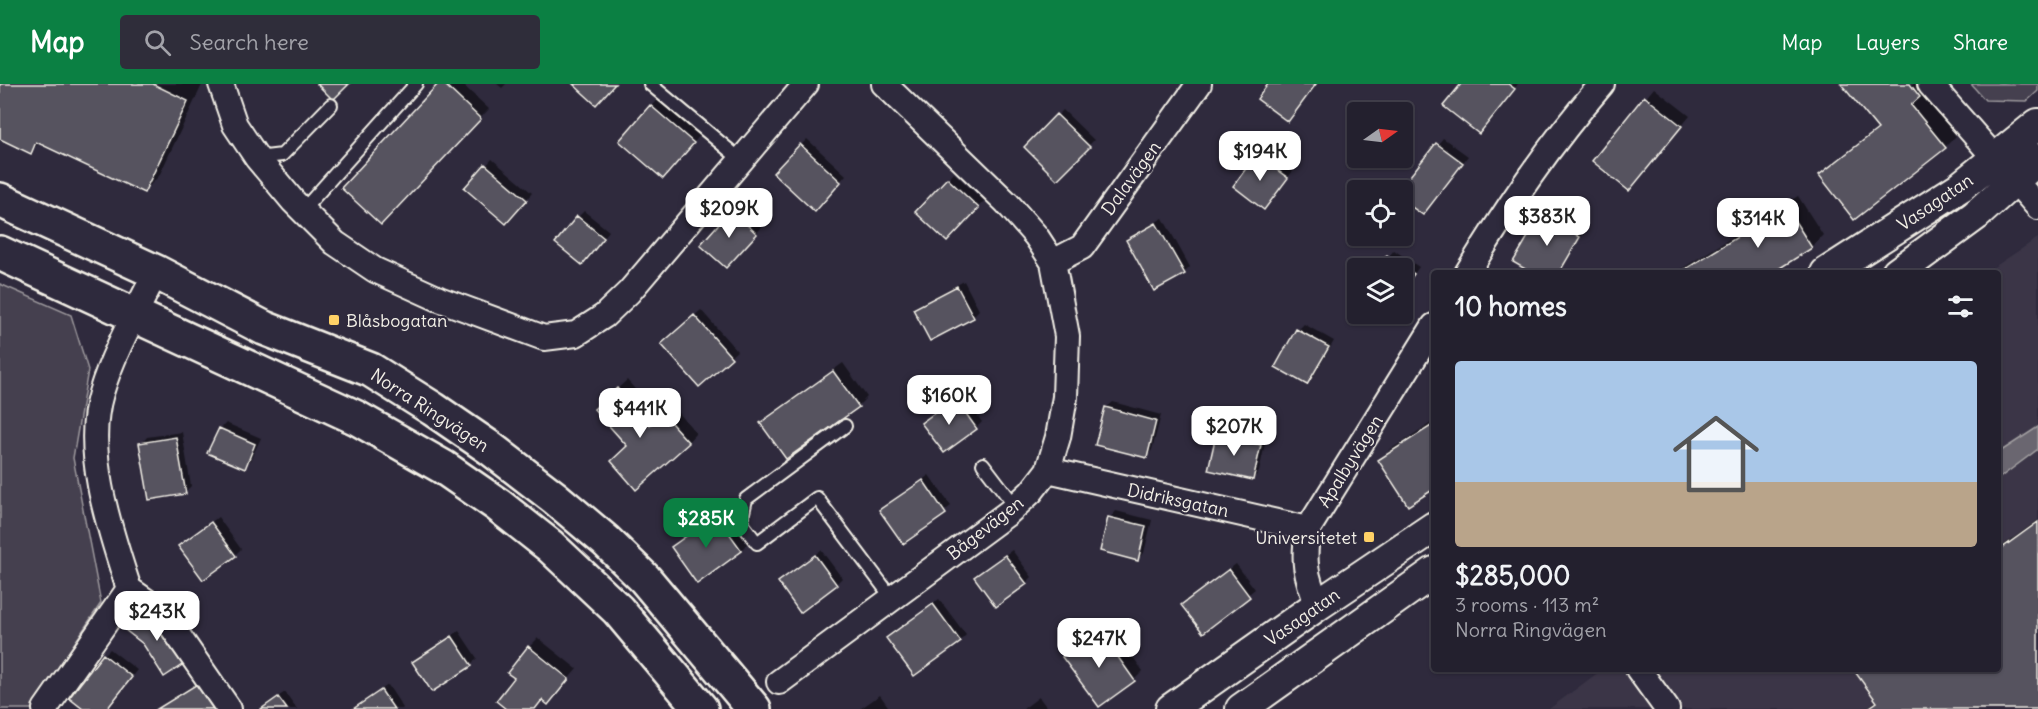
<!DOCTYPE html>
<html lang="en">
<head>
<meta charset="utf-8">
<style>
	body { margin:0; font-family:Delius,sans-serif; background:#2f2d3a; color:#f1f3f6; height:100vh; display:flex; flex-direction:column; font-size:22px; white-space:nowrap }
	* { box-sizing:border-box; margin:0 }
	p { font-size:20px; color:#a3a3aa }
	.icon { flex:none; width:33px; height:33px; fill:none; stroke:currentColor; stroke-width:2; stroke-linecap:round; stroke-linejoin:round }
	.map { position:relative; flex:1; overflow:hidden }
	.side { position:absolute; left:1431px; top:186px; width:570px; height:402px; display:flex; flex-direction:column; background:#23202e; border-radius:6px; box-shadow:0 2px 4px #0004,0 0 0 2px #403e4a }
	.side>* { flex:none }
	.needle { width:39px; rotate:76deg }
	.tools { position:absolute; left:1347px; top:18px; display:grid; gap:12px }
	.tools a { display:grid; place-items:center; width:66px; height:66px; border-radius:6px; background:#23202e; box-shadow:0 2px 4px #0004,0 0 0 2px #403e4a; font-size:30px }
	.price { position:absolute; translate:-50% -51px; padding:0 14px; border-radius:12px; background:#fff; color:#222; font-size:20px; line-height:39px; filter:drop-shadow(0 2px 3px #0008) }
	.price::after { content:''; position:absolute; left:50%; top:36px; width:18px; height:14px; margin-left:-9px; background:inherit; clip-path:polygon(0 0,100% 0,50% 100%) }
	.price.on { background:#0b8043; color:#fff }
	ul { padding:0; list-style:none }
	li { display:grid; align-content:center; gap:12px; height:318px; padding:0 24px }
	li span { display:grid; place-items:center; height:186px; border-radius:6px; color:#555 }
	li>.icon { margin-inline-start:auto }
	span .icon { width:108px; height:108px; fill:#fffc; stroke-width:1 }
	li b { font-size:26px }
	h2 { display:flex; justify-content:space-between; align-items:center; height:72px; padding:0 24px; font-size:26px }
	header { display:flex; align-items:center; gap:36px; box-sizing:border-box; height:84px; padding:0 30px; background:#0b8043; color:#fff }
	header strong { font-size:28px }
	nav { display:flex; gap:33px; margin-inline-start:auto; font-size:21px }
	.search { width:420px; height:54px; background:#2f2d3a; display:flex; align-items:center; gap:15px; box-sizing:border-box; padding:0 21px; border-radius:6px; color:#a3a3aa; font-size:22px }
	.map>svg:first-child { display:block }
</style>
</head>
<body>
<header>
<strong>Map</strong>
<div class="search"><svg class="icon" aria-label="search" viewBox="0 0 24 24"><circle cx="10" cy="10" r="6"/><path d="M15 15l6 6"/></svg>Search here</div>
<nav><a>Map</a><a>Layers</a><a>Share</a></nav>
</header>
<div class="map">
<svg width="2038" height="625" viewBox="0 0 2038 625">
	<rect width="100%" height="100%" fill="#2f2a3d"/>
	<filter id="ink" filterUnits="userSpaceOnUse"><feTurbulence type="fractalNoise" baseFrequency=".0167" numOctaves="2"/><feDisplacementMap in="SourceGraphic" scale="12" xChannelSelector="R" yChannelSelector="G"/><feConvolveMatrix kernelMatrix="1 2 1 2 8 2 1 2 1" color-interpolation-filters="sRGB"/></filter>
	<g filter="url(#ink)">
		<!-- built -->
		<path fill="#3b3647" d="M2038,154V625H1549L1603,585H1998V189H1985Z"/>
		<!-- green -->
		<path fill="#454050" stroke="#9c989c" stroke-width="1.5" d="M1971,0H2038V7L2027,17L1985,16Z
			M0,200L71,231L88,286L73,374L101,519L31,625H0Z"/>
		<!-- water -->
		<path fill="#6a6670" stroke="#a19ea0" stroke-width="1.5" d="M2038,343V365L1998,395V369Z"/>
		<!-- shadow -->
		<path fill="#0007" d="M0,0H199L202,1L159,92L144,107L40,58L30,68L0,54Z
			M440,0H462L489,25L390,130Z
			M497,0H506L502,4Z
			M1463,0H1518L1485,42Z
			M1842,0H1931L1922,9L1956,52L1945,63L1821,92L1832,80L1879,44Z
			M1654,4L1690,32L1629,105L1594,77Z
			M660,13L702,49L672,84L651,22Z
			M1063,26L1094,56L1057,94L1026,63Z
			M1443,54L1468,72L1429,123L1401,106Z
			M807,55L846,91L821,119L801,61Z
			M1263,66L1293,87L1264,124L1235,102Z
			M492,75L532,109L512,132L466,104Z
			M954,89L984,117L947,156L917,128Z
			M1798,112L1823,151L1811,163L1769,189H1675Z
			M738,122L762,143L732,176V128Z
			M1549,124L1585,146L1560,189H1535L1543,130Z
			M584,127L609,147L588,173L578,133Z
			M1163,134L1190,183L1184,189L1128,156L1134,150Z
			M1394,166L1419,183L1402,207V184H1379Z
			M964,197L979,226L973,232L915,226L921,220Z
			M701,226L737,267L699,301L669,254Z
			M1304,240L1334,257L1313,293L1307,299L1298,246Z
			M843,279L867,313L858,322L762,339L771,330Z
			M627,296L660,334L673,322L696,349L688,358L629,362L605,316Z
			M961,309L982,338L976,344L923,339Z
			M1113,318L1161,331L1152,366L1146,373L1106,324Z
			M1434,337V403L1380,376L1391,365Z
			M226,339L261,354L250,377L244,383L220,345Z
			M1224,346L1266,355L1259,388L1253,395L1218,352Z
			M182,348L191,402L185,408L141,360L147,353Z
			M929,391L951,422L903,458L881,426Z
			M723,426L747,460L741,466L679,457Z
			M1116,427L1152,436L1144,469L1137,475L1110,434Z
			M218,433L241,465L235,471L180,462Z
			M2038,436V625H1865L1877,616L1854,585H1998V465Z
			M821,466L842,494L836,500L786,493Z
			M1012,466L1032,493L1026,499L982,487Z
			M1236,480L1255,505L1203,547L1189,515Z
			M939,515L966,551L960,557L888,554Z
			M1108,538L1143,587L1134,596L1099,621L1064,573L1073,564Z
			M459,547L477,574L471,580L414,578L420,572Z
			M538,554L577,585L548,619L543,615L535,625H509L516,594L529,563Z
			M110,565L137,586L106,625H85L104,571Z
			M213,589L229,625H159L165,619Z
			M388,601L403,624L402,625H352Z
			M285,608L297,625H261L263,623Z
			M880,611L890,625H860Z
			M1039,613L1048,625H1023Z"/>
		<!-- building -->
		<path fill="#56525f" stroke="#f4f1e8" stroke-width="1.5" d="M0,0H153L188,17L144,109L36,58L31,70L0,55Z
			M317,0H349L333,16Z
			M438,0H444L481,35L381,141L341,104Z
			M573,0H615L596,21Z
			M1268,0H1316L1288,38L1257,15Z
			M1461,0H1508L1515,5L1479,50L1443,22Z
			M1841,0H1910L1920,13L1911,21L1946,64L1854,136L1819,91L1878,45Z
			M1644,12L1682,42L1629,107L1592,77Z
			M650,21L694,59L663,95L619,57Z
			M1056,30L1090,63L1057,96L1024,63Z
			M1436,59L1463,79L1423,131L1402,116V106H1399Z
			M800,60L841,98L815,128L773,89Z
			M1256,71L1288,94L1264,126L1233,102Z
			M485,80L527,116L506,140L464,104Z
			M947,94L979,124L947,158L915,128Z
			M1786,123L1812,164L1772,189H1679Z
			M731,126L757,150L726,184L700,161Z
			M1542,129L1580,153L1559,189H1532L1513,178Z
			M577,132L604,154L582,181L555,159Z
			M1156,139L1185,190L1154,207L1126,156Z
			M1387,171L1414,190L1402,207V184H1377Z
			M957,202L974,234L930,257L913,225Z
			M694,231L732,274L699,303L661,260Z
			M1296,245L1329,263L1307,301L1275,283Z
			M833,287L859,323L786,375L760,339Z
			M617,304L650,341L663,330L689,359L636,406L611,377L627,362L594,325Z
			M955,314L977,345L944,369L921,339Z
			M1105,323L1156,337L1147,374L1095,361Z
			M1434,340V405L1408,422L1378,376Z
			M219,344L255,360L245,385L207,369Z
			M1216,351L1261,361L1253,396L1208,386Z
			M176,353L186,410L149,416L139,359Z
			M923,396L946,430L903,460L879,426Z
			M716,431L742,467L697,500L671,463Z
			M1108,433L1146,442L1138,477L1100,467Z
			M211,438L236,472L203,496L178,462Z
			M2038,438V625H1867L1877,618L1853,585H1998V467Z
			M815,471L837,501L800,529L778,498Z
			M1005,471L1027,500L996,523L974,493Z
			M1229,485L1250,513L1203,549L1181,521Z
			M933,520L961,558L914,592L886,554Z
			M142,522L191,575L164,593L143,560L124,545Z
			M1099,546L1135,597L1099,623L1062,573Z
			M452,552L472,582L432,608L412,578Z
			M528,562L569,595L548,621L542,616L535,625H506L496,617L514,594L507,589Z
			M103,570L132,593L107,625H83L69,614Z
			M207,594L226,625H157Z
			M381,606L394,625H353Z
			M278,613L287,625H261Z"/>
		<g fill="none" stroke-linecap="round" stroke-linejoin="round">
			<defs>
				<path id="service" d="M650,0L741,76
					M257,74L282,71L331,21
					M302,127L416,0
					M845,342L746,415L741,438L757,459L817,414L892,514
					M983,380L1015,422"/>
				<path id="minor" d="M221,0L235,41L257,74L293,117L335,159L375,186L439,215L544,254L576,250L604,232L629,208L806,0
					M1930,0L2038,123
					M1053,178L1082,163L1199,0
					M1467,189C1509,121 1549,61 1602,0
					M1048,386L1308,445
					M129,505L155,523L166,534L229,625
					M1318,521C1305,491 1303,477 1308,445L1434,242
					M1638,585L1667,625
					M779,598L1008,429L1031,408L1048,386L1058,353L1065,313L1067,252L1053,178L1036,152L1007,119L884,0
					M45,625L129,505C110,446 83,369 101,309C114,266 137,227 156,188"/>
				<path id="tertiary" d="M1826,189L1960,103L2038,40
					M1897,189L1976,131L2038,75
					M1171,625L1318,521L1434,443
					M1241,625L1434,488"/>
				<path id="secondary" d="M0,116L156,188L264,244L371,286L433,325L490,364L555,414L606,457L645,495L754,625
					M0,169L357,334L443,383L498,421L550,462L618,526L701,625"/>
			</defs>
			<!-- service casing -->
			<use href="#service" stroke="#f4f1e8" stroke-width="16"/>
			<!-- minor casing -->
			<use href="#minor" stroke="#f4f1e8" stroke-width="28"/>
			<!-- tertiary casing -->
			<use href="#tertiary" stroke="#f4f1e8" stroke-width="34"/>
			<!-- secondary casing -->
			<use href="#secondary" stroke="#f4f1e8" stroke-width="38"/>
			<!-- service -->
			<use href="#service" stroke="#2f2a3d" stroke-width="12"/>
			<!-- minor -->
			<use href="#minor" stroke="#2f2a3d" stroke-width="24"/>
			<!-- tertiary -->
			<use href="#tertiary" stroke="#2f2a3d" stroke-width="30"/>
			<!-- secondary -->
			<use href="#secondary" stroke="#2f2a3d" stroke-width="33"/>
		</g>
	</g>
	<!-- markers -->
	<g fill="#ffd166" stroke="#2f2a3d" stroke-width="2">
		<rect x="328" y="230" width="12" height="12" rx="3"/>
		<rect x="1363" y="447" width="12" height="12" rx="3"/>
	</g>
	<g text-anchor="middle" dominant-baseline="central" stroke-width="4.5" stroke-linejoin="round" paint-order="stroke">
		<!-- street labels -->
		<g font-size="18" fill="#f4f1e8" stroke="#2f2a3d">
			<text transform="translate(1131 94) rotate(-54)">Dalavägen</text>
			<text transform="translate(1935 118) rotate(-34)">Vasagatan</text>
			<text transform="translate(430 326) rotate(33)">Norra Ringvägen</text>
			<text transform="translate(1350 377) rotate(-58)">Apalbyvägen</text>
			<text transform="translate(1178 416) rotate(12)">Didriksgatan</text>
			<text transform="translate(985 444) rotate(-38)">Bågevägen</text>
			<text transform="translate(1302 533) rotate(-35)">Vasagatan</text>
		</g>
		<!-- poi labels -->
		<g font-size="18" fill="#f4f1e8" stroke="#2f2a3d" text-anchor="start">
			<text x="346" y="236">Blåsbogatan</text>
			<text x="1357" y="453" text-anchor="end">Universitetet</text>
		</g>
	</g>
</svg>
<div class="tools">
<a><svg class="needle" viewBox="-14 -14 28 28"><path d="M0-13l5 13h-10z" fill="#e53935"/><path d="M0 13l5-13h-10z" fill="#a3a3aa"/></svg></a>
<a><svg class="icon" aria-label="locate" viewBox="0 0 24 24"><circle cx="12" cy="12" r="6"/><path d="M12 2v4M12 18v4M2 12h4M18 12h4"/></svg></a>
<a><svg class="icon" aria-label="layers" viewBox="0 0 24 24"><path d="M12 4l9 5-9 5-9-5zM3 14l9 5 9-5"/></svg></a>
</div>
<b class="price" style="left:1260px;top:98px">$194K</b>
<b class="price" style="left:729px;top:155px">$209K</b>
<b class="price" style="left:1547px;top:163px">$383K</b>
<b class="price" style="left:1758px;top:165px">$314K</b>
<b class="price" style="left:949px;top:342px">$160K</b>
<b class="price" style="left:640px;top:355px">$441K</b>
<b class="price" style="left:1234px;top:373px">$207K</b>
<b class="price on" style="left:706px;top:465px">$285K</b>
<b class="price" style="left:157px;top:558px">$243K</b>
<b class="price" style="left:1099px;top:585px">$247K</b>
<section class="side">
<h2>10 homes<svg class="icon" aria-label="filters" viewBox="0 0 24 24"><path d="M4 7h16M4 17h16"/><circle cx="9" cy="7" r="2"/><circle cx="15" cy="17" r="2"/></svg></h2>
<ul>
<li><span style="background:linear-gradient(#a9c7e8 65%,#b9a48a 0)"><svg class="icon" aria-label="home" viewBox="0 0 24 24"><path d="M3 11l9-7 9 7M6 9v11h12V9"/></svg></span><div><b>$285,000</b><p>3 rooms · 113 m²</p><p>Norra Ringvägen</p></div></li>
</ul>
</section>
</div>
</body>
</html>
